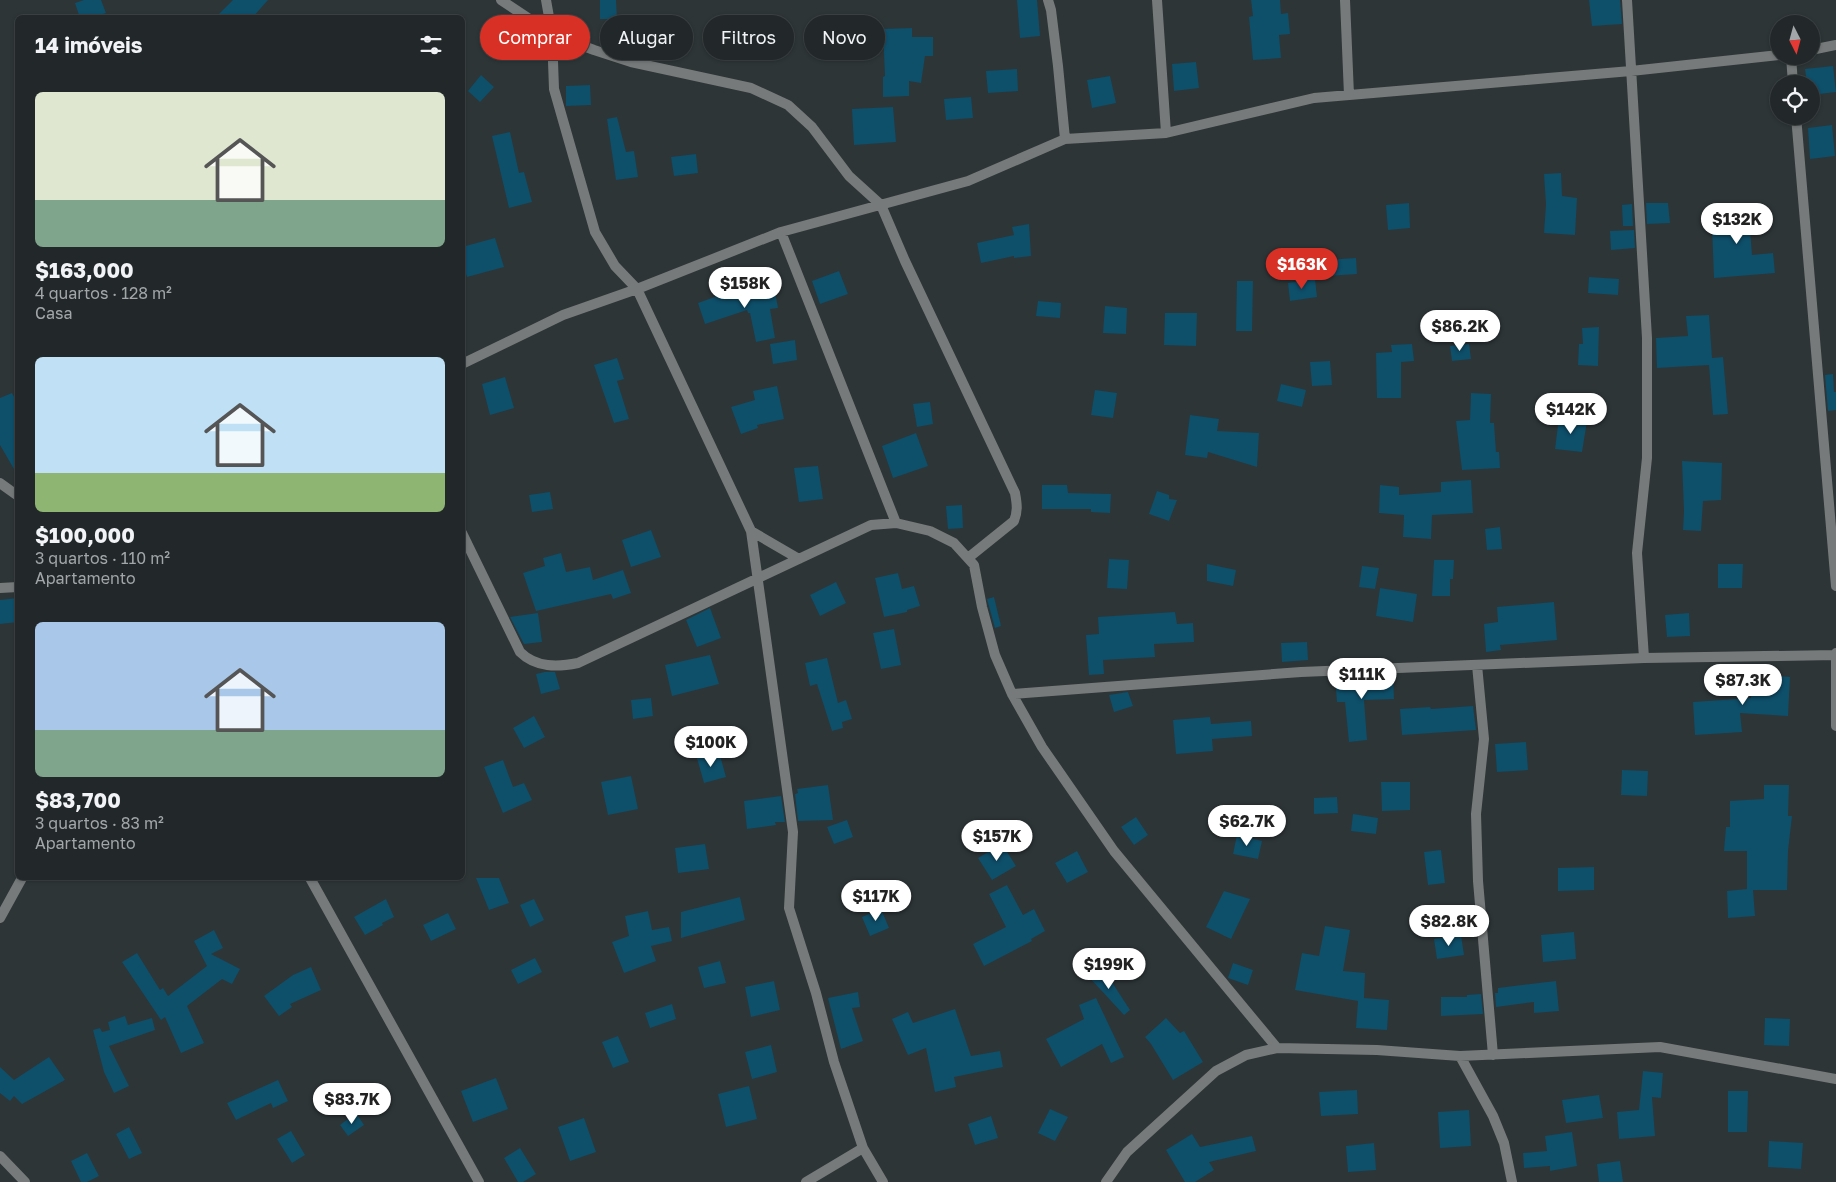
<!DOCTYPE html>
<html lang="pt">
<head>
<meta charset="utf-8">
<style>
	body { margin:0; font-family:"Golos Text",sans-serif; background:#2a3031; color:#f1f3f6; height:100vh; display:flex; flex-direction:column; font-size:19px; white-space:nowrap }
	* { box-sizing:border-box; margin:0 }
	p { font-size:16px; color:#a2a6a8 }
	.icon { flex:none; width:28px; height:28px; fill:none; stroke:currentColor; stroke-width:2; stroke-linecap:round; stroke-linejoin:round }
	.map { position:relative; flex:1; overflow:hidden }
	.panel { position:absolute; left:15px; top:15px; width:450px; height:865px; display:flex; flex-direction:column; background:#222829; border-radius:8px; box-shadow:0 1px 4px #0004,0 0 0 1px #3f4446 }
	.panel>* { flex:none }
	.top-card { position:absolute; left:480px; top:15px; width:475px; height:45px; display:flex; gap:10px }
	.needle { width:32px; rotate:174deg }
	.fabs { position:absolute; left:1770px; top:15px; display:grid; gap:10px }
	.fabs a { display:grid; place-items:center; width:50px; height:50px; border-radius:50%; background:#222829; box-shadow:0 1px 4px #0004,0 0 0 1px #3f4446; font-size:25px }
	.price { position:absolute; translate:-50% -42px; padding:0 11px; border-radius:18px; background:#fff; color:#222; font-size:16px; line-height:32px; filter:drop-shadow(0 1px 2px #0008) }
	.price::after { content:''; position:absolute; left:50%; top:30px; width:15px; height:11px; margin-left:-8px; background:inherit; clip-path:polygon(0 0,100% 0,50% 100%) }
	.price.on { background:#d93025; color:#fff }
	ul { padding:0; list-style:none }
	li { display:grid; align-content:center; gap:10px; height:265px; padding:0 20px }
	li span { display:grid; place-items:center; height:155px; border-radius:8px; color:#555 }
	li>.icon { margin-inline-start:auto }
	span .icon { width:90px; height:90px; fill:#fffc; stroke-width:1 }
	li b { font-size:21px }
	h2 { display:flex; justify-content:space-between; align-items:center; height:60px; padding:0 20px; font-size:21px }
	.pill { padding:0 18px; border-radius:22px; background:#222829; box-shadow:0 1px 4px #0004,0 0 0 1px #3f4446; font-size:18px; line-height:45px }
	.pill.on { background:#d93025; color:#fff }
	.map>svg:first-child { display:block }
</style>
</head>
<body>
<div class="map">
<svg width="1836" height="1182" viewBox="0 0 1836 1182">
	<rect width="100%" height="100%" fill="#2d3537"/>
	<!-- building -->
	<path fill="#0e4f6a" d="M84,0H101L106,13L91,18H80L75,3Z
		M233,0H268L252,18H215Z
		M600,0H616L617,19H600Z
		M1017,0H1037L1040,36L1020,38Z
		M1251,0H1280L1281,14L1288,13L1290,34L1279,35L1281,58L1253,60L1249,17L1253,16Z
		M1589,0H1620L1622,24L1592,26Z
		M912,28V37H933V56H925L921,83L909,81V96L883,97V77L885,76L883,29Z
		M1196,62L1199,88L1174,91L1172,64Z
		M1833,66L1836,92L1811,95V84H1807L1805,69Z
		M1017,69L1018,91L988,93L986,71Z
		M481,75L494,87L480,102L468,91Z
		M1110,76L1116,103L1092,108L1087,80Z
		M590,85L591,105L566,106V86Z
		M971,97L973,118L946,120L944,99Z
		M893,107L896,142L854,145L852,109Z
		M617,117L626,152L634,151L638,177L616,180L607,119Z
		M1832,125L1835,156L1810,159L1808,128Z
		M510,132L519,173L524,172L532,202L509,208L492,136Z
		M696,154L698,173L674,176L671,157Z
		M1561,173L1562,196L1577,198L1575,235L1544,233L1546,204L1544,174Z
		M1409,203L1410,228L1388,230L1386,205Z
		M1646,203H1668L1670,223L1647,224Z
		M1632,204L1633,226H1623L1622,205Z
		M1748,204L1752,255L1773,253L1775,273L1714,278L1712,226L1717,225L1716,206Z
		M1029,224L1031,256L1014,258V256L981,263L977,243L1014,235L1012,227Z
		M1634,230L1635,248L1611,250L1610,231Z
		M495,238L504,267L467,277L462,260V247Z
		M1356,258L1357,274L1327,276L1326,260Z
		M839,271L848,294L820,304L812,281Z
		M1589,277L1619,279L1618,295L1588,293Z
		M1315,279L1317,297L1290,301L1288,283Z
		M1237,281H1253L1252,331H1236Z
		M774,286L778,308L770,309L775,338L756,342L750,313H748L747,310L705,324L698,303L723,294Z
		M1038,301L1061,303L1060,318L1036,316Z
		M1105,306L1127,308L1126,334L1103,333Z
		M1165,313H1197L1196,346L1164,345Z
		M1709,315L1712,358L1723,357L1728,414L1713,415L1709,365L1657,368L1656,338L1688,336L1686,316Z
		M1599,327L1598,366L1578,365L1579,344H1583L1582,328Z
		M795,340L797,360L773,364L770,344Z
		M1412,344L1414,361L1401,362V398H1377L1376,353L1392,352L1391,345Z
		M1469,344L1471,359L1452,361L1450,346Z
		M617,358L624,379L617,381L629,419L614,423L594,365Z
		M1330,361L1332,385L1312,386L1310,362Z
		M1833,374L1834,392H1836V410L1828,411L1825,375Z
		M505,377L514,408L490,415L482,384Z
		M1281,384L1306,390L1302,407L1277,401Z
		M777,386L784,419L757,425L758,428L741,434L731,407L755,400L753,391Z
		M1095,390L1117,393L1113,418L1091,415Z
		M12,393L18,404V476L0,445V398Z
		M1471,393L1491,394L1490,423H1494L1496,452H1499L1500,468L1462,470L1456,421L1470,420Z
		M930,402L933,424L917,427L913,404Z
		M1190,415L1219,419L1217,431L1259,433L1257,467L1208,452L1207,458L1185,455Z
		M1559,417L1587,421L1582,452L1555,449Z
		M916,433L928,466L893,478L882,446Z
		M1682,461L1722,463L1721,500L1703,501L1701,531L1683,530L1684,511Z
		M818,466L823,499L799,502L794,468Z
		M1471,480L1473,513L1432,515L1431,539L1403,537L1404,515L1379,513L1380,485L1399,487V495L1441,492V482Z
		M1042,485H1067L1068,493L1111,494L1110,513L1091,512V509H1042Z
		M1157,491L1169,495V499L1177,500L1169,521L1149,514Z
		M550,492L553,509L532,512L529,495Z
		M962,505L963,528L948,529L946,506Z
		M1500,527L1502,549L1487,550L1485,529Z
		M651,530L661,557L631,567L622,540Z
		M561,553L566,572L590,567L593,580L623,570L631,593L613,599L611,594L536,611L523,573L545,566L543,558Z
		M1109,559L1129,560L1127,589L1107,588Z
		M1434,560H1454L1453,579H1450V596H1432Z
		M1207,564L1236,570L1233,586L1207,581Z
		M1718,564H1743L1742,588H1718Z
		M1362,566L1379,568L1375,589L1359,587Z
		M898,573L902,589L914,586L920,606L907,610V612L884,617L875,578Z
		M836,582L846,603L820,616L810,595Z
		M1380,588L1417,594L1413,622L1376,616Z
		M994,597L1001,626L995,628L987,599Z
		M18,598V622L0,624V600Z
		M1554,602L1557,640L1500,645L1501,650L1486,652L1484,624L1498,622L1497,607Z
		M710,608L721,638L697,647L686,620Z
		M1175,612L1177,624L1193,623L1194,642L1154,644L1155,657L1103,660L1104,674L1089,675L1086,635L1099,634L1098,617Z
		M538,613L542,642L524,644L510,617Z
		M1689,613L1690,636L1667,637L1665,615Z
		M894,629L901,665L881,669L873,633Z
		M1307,642L1308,660L1282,662L1281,643Z
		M710,655L719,684L672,696L665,665Z
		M827,658L838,703L846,700L852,719L842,722L843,728L832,731L817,684L810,686L805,663Z
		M545,672H555L560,689L541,694L536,674Z
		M1752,674L1790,677L1788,716L1740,713L1742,732L1695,735L1693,702L1751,698Z
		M1393,675L1394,699L1364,700L1367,740L1349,742L1345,702H1337L1335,677Z
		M1128,692L1133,706L1114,712L1109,695Z
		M651,698L653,716L633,719L631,700Z
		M1473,706L1476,730L1402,735L1400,709L1430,707L1431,709Z
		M534,716L545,737L524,748L513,728Z
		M1210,717L1211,724L1251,721L1252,736L1212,739L1213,751L1176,754L1173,720Z
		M1526,742L1528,770L1497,772L1495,744Z
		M719,752L726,777L704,783L697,758Z
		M503,760L513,787L524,783L532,800L503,813L484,767Z
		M1622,770L1648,771L1647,796L1621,795Z
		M631,776L638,809L608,815L601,782Z
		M1381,782H1410V810L1382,811Z
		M828,785L833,820L798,821L795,794L798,793L797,789Z
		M1764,785H1789L1788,816H1792L1788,851L1787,890H1753L1755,916L1728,918L1727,891L1747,889V851H1724L1726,827H1730V801L1764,799Z
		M781,796L785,822H775L776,825L747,829L744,801Z
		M1337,797L1338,813L1314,814V798Z
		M1353,814L1378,818L1376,834L1351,831Z
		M1136,817L1148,835L1134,845L1121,827Z
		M847,820L853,837L834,844L827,827Z
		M1237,835L1262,841L1258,859L1233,854Z
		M705,844L709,869L678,873L675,848Z
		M1002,844L1016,866L992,880L978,858Z
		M1441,850L1445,883L1428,885L1424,852Z
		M1077,851L1088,872L1067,883L1055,863Z
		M1594,867V890L1558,891V868Z
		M476,878H499L509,903L489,910Z
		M1007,885L1023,915L1034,909L1045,931L1031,939L1032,941L984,966L973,944L1006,927L989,894Z
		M1224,891L1250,899L1231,939L1206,927Z
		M740,897L745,920L681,938V912Z
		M386,899L394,917L382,923L383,925L365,935L354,917Z
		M534,899L544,920L530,927L520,905Z
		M881,909L889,928L870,936L862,917Z
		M648,911L652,930L669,927L672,941L651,946L656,961L624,973L612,942L629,936L625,916Z
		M448,913L456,929L431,941L423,925Z
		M1325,926L1350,930L1343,971L1365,973L1364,998L1389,1000L1387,1030L1356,1028L1358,1001L1295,990L1302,953L1319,956Z
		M214,930L223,948L211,954L240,969L232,984L222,979L187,1006L204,1043L181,1053L165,1017L161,1020L122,962L137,953L160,990L163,988L168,996L207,966L194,941Z
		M1574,932L1576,959L1543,962L1541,935Z
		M1461,935L1464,955L1437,959L1434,939Z
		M535,958L542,972L518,984L511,970Z
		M720,961L726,983L704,988L698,967Z
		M1233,963L1253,970L1248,985L1228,978Z
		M311,967L321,990L290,1004L292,1007L279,1016L264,996L293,975Z
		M1102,967L1130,1010L1124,1015L1088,976Z
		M774,981L780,1010L751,1017L745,987Z
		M1556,981L1559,1011L1534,1013V1002L1496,1007L1495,993H1498V988Z
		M858,992L860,1007L852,1008L863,1041L841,1049L828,998Z
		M1481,994L1483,1014L1441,1016V997H1467V995Z
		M1096,998L1124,1057L1111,1063L1102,1044L1061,1067L1046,1039L1084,1019L1079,1005Z
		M672,1004L676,1019L650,1028L645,1013Z
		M955,1009L971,1056L1000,1051L1003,1067L954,1077L956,1087L935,1092L926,1048L908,1055L892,1019L908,1012L913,1023Z
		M125,1016L128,1025L152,1018L155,1030L109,1046L129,1086L114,1093L104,1072L93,1030L100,1028L102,1032L110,1030L108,1022Z
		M1166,1018L1180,1033L1184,1031L1203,1062L1173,1080L1151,1044L1145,1037Z
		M1765,1018L1790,1019L1789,1046L1764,1045Z
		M618,1036L629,1062L613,1068L602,1042Z
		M771,1045L777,1072L752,1079L745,1052Z
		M49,1057L65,1080L22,1104L14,1096L10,1101L0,1093V1067L14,1080Z
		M1643,1071L1663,1073L1661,1098L1652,1097L1655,1136L1619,1139L1617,1112L1639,1110Z
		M496,1078L508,1109L473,1122L461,1091Z
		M278,1080L288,1101L273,1108L271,1103L236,1120L227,1103Z
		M749,1086L757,1119L726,1127L718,1094Z
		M1357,1090L1358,1114L1321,1116L1319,1092Z
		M1728,1091H1748L1747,1132H1728Z
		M1599,1095L1603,1118L1566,1123L1562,1100Z
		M1050,1109L1068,1117L1055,1141L1038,1133Z
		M1469,1110L1471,1146L1440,1148L1438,1112Z
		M356,1113L364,1125L348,1136L340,1125Z
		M991,1116L998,1138L975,1145L968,1124Z
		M584,1118L596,1152L570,1161L558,1127Z
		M129,1127L142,1153L129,1159L116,1134Z
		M291,1131L305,1155L292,1163L277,1139Z
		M1572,1132L1577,1166L1550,1171V1166L1524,1168L1523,1153L1547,1151L1545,1136Z
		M1192,1134L1200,1147L1252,1136L1256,1151L1209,1162L1214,1170L1195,1182H1185L1166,1150Z
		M1769,1141L1803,1143L1801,1169L1768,1167Z
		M1374,1143L1376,1170L1348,1172L1346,1146Z
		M520,1148L536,1174L523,1182H518L504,1158Z
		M87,1153L99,1176L87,1182H81L71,1161Z
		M1620,1161L1623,1182H1599L1597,1164Z"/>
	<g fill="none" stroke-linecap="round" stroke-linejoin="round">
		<!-- minor -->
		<path stroke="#767a7a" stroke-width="10" d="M501,0L552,34L594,50L631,62L751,88L788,105L812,127L849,176L881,205L905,261L1015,493C1017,504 1018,511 1014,521L968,558
			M546,0L552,34L554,89L595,232L615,266L637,289L751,531L793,832L789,908L816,993L834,1062L863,1148L883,1182
			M1048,0L1051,10L1058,66L1065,139
			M1157,0L1166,133
			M1345,0L1349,95
			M1627,0L1647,338V458L1637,553L1644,658
			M1811,50L1836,45
			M1791,56L1793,84
			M1796,116L1836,586
			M781,232L896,523
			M462,364L563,315L637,289L781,232L968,181L1065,139L1166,133L1314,98L1631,71L1779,55
			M0,483L18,496
			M751,531L799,559
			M462,533L520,652C536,668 558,667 578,663L871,525L896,523L930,531L954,543L974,565L982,607L995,655L1012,694L1042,747L1114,851L1277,1048
			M0,588L18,587
			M1836,653V726
			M1477,665L1484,739L1476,814L1478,881L1493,1055
			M1012,694L1301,672L1644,658L1836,655
			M310,878L479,1182
			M0,918L22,878
			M1460,1056L1493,1116L1504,1143L1512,1182
			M0,1156L25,1182
			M806,1182L863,1148
			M1106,1182L1127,1152L1216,1071L1246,1055L1277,1048L1377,1050L1460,1056L1660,1047L1836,1079"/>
	</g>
</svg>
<div class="fabs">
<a><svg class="needle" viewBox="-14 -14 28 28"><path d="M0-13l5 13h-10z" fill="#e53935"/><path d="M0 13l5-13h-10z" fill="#a2a6a8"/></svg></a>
<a><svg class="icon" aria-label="locate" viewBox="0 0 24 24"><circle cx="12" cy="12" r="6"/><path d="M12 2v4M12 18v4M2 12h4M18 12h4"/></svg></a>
</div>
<b class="price" style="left:1737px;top:245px">$132K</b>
<b class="price on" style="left:1302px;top:290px">$163K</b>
<b class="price" style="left:745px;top:309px">$158K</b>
<b class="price" style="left:1460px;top:352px">$86.2K</b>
<b class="price" style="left:1571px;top:435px">$142K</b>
<b class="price" style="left:1362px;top:700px">$111K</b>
<b class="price" style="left:1743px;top:706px">$87.3K</b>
<b class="price" style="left:711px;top:768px">$100K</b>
<b class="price" style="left:1247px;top:847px">$62.7K</b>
<b class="price" style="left:997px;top:862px">$157K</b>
<b class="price" style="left:876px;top:922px">$117K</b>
<b class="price" style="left:1449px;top:947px">$82.8K</b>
<b class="price" style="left:1109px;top:990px">$199K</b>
<b class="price" style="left:352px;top:1125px">$83.7K</b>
<div class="top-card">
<a class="pill on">Comprar</a>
<a class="pill">Alugar</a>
<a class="pill">Filtros</a>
<a class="pill">Novo</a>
</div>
<section class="panel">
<h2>14 imóveis<svg class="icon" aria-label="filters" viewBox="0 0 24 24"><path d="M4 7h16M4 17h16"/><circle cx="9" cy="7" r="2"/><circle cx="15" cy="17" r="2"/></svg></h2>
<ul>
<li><span style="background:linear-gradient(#dfe7d0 70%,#7fa58c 0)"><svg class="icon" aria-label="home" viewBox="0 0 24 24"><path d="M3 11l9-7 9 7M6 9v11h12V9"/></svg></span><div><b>$163,000</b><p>4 quartos · 128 m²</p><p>Casa</p></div></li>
<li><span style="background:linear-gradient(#bfe0f5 75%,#8fb573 0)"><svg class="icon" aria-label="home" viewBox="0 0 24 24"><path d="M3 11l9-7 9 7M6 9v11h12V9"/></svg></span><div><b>$100,000</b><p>3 quartos · 110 m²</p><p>Apartamento</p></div></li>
<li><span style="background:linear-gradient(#a9c7e8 70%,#7fa58c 0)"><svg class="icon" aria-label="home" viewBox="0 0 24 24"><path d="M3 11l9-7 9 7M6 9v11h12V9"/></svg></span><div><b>$83,700</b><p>3 quartos · 83 m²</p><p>Apartamento</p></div></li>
</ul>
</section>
</div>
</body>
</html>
